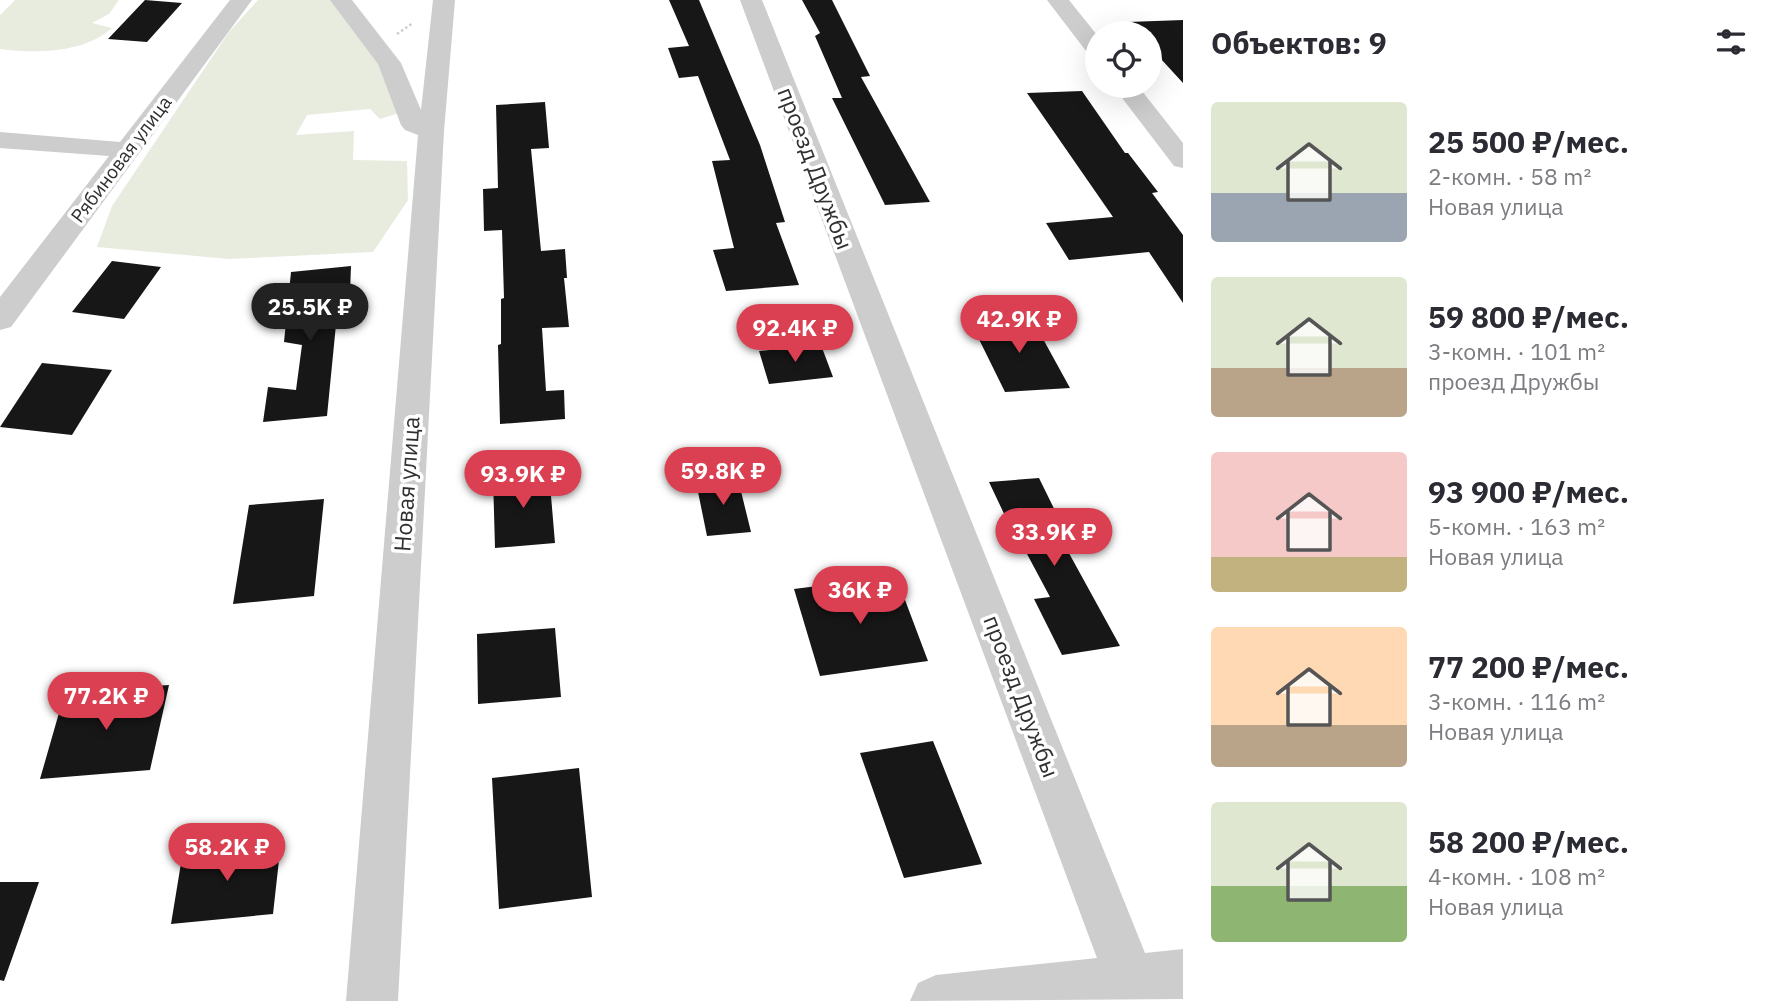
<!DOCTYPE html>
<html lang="ru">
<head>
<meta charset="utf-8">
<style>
	body { margin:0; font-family:"IBM Plex Sans",sans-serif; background:#f7f7f7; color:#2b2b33; height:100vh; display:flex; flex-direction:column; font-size:26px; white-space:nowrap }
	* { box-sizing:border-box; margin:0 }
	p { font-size:23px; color:#7c7c81 }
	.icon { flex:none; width:38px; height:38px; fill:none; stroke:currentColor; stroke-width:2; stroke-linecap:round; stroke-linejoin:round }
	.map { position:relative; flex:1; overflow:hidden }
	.panel { display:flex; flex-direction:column; background:#fff; width:595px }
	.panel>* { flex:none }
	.fabs { position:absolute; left:1085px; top:21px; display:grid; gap:14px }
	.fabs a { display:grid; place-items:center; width:77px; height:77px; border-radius:50%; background:#fff; box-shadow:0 7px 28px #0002; font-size:35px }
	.price { position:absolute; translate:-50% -60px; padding:0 16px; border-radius:24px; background:#da4051; color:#fff; font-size:23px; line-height:46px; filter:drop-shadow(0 2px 4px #0008) }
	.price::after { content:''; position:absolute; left:50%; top:42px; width:21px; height:16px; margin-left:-10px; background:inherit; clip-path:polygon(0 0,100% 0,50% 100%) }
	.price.selected { background:#222; color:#fff }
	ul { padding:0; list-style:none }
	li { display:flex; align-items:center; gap:21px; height:175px; padding:0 28px }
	li span { display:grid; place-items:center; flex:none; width:196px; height:140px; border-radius:7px; color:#555 }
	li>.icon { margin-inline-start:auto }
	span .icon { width:84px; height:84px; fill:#fffc; stroke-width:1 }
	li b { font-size:30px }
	h2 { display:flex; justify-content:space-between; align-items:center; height:84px; padding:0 28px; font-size:30px }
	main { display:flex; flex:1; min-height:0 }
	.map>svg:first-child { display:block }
</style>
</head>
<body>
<main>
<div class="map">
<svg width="1183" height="1001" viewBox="0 0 1183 1001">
	<rect width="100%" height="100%" fill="#fff"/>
	<!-- green -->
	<path fill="#e7ecdf" d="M15,0H119L109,14L92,23L112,28C84,53 36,54 0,49V15Z
		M258,0H332L371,47L399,113L380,119L370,109L307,115L296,135L354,131L353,160L407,161L408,200L373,252L229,259L97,247L112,206L229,32Z"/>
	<!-- building -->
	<path fill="#171717" d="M145,0L182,3L147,42L108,39Z
		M669,0H699L760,145L785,222L776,223L799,285L726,291L713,250L734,248L712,161L730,160L698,76L679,78L668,48L689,46Z
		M802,0H832L870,76L861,77L930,202L885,205L832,98H842L815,36L820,33Z
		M1183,20V83L1150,47V33H1138L1128,22Z
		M1082,91L1125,153H1128L1158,192L1152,193L1183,235V303L1149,252L1069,260L1046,223L1113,217L1027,93Z
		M545,102L549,148L531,149L541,251L565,249L567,278H564L569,327L542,328L546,391L564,390L565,419L500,424L498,345L501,344V299L504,298L502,230L484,231L483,189L498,188L496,105Z
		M112,261L161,267L124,319L72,312Z
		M351,266L350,293L339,294L327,416L263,422L268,387L296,390L302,345L284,342L291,272Z
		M1031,317L1070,388L1005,392L970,321Z
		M821,345L833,377L769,384L759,351Z
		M42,363L112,370L72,435L0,427Z
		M549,472L555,543L495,548L493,477Z
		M1039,478L1067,535H1059L1120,646L1062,655L1034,599L1050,597L1019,539H1016L989,482Z
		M738,479L751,532L707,536L696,482Z
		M324,499L314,596L233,604L249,505Z
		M896,576L928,661L820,676L794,589Z
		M555,628L561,697L478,704L477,634Z
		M169,685L150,770L40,779L65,692Z
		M933,741L982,864L904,878L860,753Z
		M579,768L592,897L499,909L492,778Z
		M281,842L273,914L171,924L183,851Z
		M0,882H39L4,981L0,980Z"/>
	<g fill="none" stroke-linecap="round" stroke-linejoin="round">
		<!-- path -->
		<path stroke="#cdcdcd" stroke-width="2.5" stroke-dasharray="2.5 2.5" stroke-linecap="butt" d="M397,34L413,23"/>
		<!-- minor -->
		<path fill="#cdcdcd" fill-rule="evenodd" d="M230,0H252L11,327L0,330V297L109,156L0,148V132L120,142Z
			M330,0H352L401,63L421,110L433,0H455L444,131L398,1001H346L418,135L405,130L401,125L378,64Z
			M740,0H762L1145,953L1183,949V999L910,1001L918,983L936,975L1097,958Z
			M1047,0H1069L1097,35V57L1089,55Z
			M1113,86H1138L1183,143V168L1174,166Z"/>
	</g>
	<g text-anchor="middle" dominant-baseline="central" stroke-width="7" stroke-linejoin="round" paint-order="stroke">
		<!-- far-street labels -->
		<g font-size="19" fill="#303030" stroke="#fff">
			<text transform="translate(121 159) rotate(-53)">Рябиновая улица</text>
		</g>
		<!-- street labels -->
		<g font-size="23" fill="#303030" stroke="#fff">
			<text transform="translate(816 168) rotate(69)">проезд Дружбы</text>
			<text transform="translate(406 484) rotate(-86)">Новая улица</text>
			<text transform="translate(1022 696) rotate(69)">проезд Дружбы</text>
		</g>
	</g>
</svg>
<div class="fabs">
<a><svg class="icon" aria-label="locate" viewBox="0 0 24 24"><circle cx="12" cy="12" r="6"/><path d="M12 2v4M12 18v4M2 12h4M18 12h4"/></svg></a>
</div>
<b class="price selected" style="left:310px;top:343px">25.5K ₽</b>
<b class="price" style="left:1019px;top:355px">42.9K ₽</b>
<b class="price" style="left:795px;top:364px">92.4K ₽</b>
<b class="price" style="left:723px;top:507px">59.8K ₽</b>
<b class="price" style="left:523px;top:510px">93.9K ₽</b>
<b class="price" style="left:1054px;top:568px">33.9K ₽</b>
<b class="price" style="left:860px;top:626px">36K ₽</b>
<b class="price" style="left:106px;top:732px">77.2K ₽</b>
<b class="price" style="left:227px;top:883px">58.2K ₽</b>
</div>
<section class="panel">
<h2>Объектов: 9<svg class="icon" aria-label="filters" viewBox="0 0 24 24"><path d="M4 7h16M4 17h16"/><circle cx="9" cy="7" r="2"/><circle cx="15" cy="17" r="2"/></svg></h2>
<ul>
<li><span style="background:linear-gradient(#dfe7d0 65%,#9aa5b1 0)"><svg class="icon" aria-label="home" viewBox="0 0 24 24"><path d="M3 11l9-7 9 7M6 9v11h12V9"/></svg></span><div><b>25 500 ₽/мес.</b><p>2-комн. · 58 m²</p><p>Новая улица</p></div></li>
<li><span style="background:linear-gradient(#dfe7d0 65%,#b9a48a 0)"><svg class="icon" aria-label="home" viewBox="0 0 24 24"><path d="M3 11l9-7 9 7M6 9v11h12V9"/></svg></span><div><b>59 800 ₽/мес.</b><p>3-комн. · 101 m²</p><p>проезд Дружбы</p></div></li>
<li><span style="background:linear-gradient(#f6c9c9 75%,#c2b280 0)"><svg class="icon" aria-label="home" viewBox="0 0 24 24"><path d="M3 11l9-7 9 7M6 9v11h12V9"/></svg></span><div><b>93 900 ₽/мес.</b><p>5-комн. · 163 m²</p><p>Новая улица</p></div></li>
<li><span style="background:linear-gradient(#ffd9b3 70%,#b9a48a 0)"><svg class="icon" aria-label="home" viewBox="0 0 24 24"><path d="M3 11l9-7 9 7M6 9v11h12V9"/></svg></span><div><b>77 200 ₽/мес.</b><p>3-комн. · 116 m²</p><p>Новая улица</p></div></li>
<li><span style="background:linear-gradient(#dfe7d0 60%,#8fb573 0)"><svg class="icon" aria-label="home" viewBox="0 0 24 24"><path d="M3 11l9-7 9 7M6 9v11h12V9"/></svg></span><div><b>58 200 ₽/мес.</b><p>4-комн. · 108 m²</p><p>Новая улица</p></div></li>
</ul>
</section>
</main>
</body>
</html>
